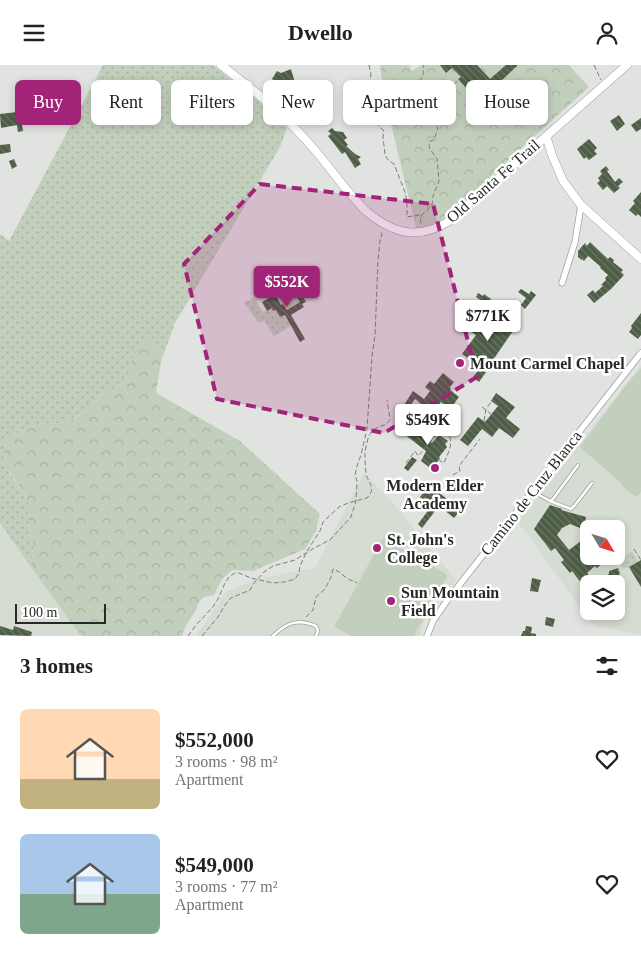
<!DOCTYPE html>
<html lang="en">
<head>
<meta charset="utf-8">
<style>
	body { margin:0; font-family:"Times New Roman",serif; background:#f6f6f6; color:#222; height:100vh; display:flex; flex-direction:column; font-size:19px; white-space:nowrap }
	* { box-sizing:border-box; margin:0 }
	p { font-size:16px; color:#767676 }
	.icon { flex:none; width:28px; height:28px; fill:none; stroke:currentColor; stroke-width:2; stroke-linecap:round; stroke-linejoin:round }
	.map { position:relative; height:571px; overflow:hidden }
	.details { display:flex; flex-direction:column; background:#fff; flex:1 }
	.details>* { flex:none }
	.hud { position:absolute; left:15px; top:15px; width:611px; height:45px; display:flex; gap:10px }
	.needle { width:32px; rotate:128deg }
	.buttons { position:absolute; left:580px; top:455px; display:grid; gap:10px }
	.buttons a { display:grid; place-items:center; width:45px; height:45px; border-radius:8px; background:#fff; box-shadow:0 2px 8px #0003; font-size:25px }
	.scale { position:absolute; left:15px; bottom:12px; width:91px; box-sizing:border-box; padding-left:5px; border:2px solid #272827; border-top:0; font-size:14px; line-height:18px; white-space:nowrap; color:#272827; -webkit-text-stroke:4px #fff; paint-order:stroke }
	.price { position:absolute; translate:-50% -42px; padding:0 11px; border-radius:5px; background:#fff; color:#222; font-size:16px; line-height:32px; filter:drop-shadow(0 1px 2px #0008) }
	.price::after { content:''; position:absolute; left:50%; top:30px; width:15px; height:11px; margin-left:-8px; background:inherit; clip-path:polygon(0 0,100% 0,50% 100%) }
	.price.active { background:#a12478; color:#fff }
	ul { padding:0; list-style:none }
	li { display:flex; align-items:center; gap:15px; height:125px; padding:0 20px }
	li span { display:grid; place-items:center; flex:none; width:140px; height:100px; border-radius:8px; color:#555 }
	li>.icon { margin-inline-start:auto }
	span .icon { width:60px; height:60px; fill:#fffc; stroke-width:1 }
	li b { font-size:21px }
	h2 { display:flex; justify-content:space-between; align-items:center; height:60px; padding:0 20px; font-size:21px }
	.tag { padding:0 18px; border-radius:8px; background:#fff; box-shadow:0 2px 8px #0003; font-size:18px; line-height:45px }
	.tag.active { background:#a12478; color:#fff }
	header { display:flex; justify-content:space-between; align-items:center; height:65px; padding:0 20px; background:#fff; font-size:22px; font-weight:700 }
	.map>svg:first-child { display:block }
</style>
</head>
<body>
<header><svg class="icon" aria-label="menu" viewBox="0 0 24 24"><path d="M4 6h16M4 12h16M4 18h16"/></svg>Dwello<svg class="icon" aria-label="person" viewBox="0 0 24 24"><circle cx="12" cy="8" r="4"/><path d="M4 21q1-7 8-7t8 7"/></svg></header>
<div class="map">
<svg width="641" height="571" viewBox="0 0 641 571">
	<defs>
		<pattern id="grass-dots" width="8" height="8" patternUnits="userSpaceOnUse" patternTransform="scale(1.25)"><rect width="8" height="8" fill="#c2cfbc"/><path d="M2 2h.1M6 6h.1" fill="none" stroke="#a7b2a2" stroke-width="1.8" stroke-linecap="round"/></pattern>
		<pattern id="forest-crowns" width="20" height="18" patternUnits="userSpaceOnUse" patternTransform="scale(1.25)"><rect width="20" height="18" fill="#c2cfbc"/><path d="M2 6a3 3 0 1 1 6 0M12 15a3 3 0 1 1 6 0" fill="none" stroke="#a7b2a2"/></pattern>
		<pattern id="building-back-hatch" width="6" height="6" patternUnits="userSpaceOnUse" patternTransform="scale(1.25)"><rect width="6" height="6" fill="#4e5e46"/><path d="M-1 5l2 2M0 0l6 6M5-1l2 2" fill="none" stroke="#6a7664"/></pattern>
	</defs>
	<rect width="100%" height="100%" fill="#e1e3e0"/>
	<!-- built -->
	<path fill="#d5dcd1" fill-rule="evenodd" d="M641,300V570L594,561L518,457ZM589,464H616V491H589ZM589,519H616V546H589Z
		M364,408L392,437L456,515L425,552L420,571H196L227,526L257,514L315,503Z
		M0,458L81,571H0Z"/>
	<!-- grass -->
	<path fill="url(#grass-dots)" d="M103,0H213L257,35L287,63L280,82L175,258L165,286L151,277L131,296V305L124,317L102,330L85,347L65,357L51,359L41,358L14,369L9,408L25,429L28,438L29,466L34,480L31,502L0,458V169L9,176Z
		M288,217L300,237L287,245L284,239L281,240L273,226Z
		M254,233L263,247L272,243L273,246L276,245L280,252L285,250L291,261L274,271L264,256L259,258L244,238Z
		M424,358L440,365L431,377L419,368L420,366L419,365Z
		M632,486L638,496C633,500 627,506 621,501L620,494Z"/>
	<!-- forest -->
	<path fill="url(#forest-crowns)" d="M380,0H410L411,6L422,0H569L589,22L506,97L461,140L444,154L431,160L416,163L384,30Z
		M144,274L151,277L165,286L161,296L156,328L240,376L320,449L317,459V464L305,484L253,506L232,505L222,514L214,530C209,531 205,531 202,534C198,537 198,541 196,545C191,554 184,561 182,571H81L31,502L34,480L29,466L28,438L25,429L2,397L6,377L14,369L41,358L51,359L65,357L72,354L85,347L102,330L124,317L131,305V297L136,280Z"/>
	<!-- pitch -->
	<path fill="#c2cfbc" d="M641,303V427L636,432L622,421V419L580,382L626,320Z
		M383,473L446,509L447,511L414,571H351L335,562V560Z"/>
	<!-- building -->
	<path fill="url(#building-back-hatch)" fill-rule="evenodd" d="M440,0H477L490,14L506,0H518L498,19L499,20L490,28L489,27L478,36L458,14L461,12L452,3L446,8Z
		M291,4L295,18L284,21L285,23L277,26L275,21L281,19L272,14L277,6L281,8Z
		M17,47L18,54H21L23,66L18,67L17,60L1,63L0,49Z
		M619,50L625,59L617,66L610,56Z
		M641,53V64L636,67L631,60Z
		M332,63L335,66L343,67L347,73L344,75L348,80L346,81L355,89L361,92L358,94L361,99L355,103L345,87L342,89L328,71L331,69L328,66Z
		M589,74L597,83L594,86L597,89L589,95L586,92L584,94L577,84Z
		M10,79L11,87L0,89V80Z
		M14,94L17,101L12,104L9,96Z
		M606,101L609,105L607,106L615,117L619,113L623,117L618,121L620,123L614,128L607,121L603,125L597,118L600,116L598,113L602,109L600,106Z
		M641,127V152L638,149L636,151L629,145L635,138L633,136Z
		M590,177L608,194L610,192L614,195L613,197L623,205L621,207L624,210L611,224L594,238L587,230L593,225L595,228L603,221L601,220L606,215L605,213L608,210L600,203L601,202L588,191L584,196L582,194V195L578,192V186L585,178L587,181Z
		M293,214L306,237L302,239L304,242L291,250L305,274L300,277L285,250L280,252L276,245L273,246L272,243L267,246L262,237L271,232L268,229L273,226L281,240L283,239L287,245L300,237L288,217Z
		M521,224L529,229L531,226L536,230L525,244L521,240L526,233L518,227Z
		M478,228L483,231L484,229L491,234L488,240L476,232Z
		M641,248V270L638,274L629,267L632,263L631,261Z
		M515,251L520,254L516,259L517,260L493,295L484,306L486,307L479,317L473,312L481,302L473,298L474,297L462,289L476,270L464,262L470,254L481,262L485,256L492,261L494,259L496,261L504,252L512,256Z
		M443,308L454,317L450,322L451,324L450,325L459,332L450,344L441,337L436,343L430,338L426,343L415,334L408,344L404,340L413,326L424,334L430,326L425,322L430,316L434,319Z
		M496,328L515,342L506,353L520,364L513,373L499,363L492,372L482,364L468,381L460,375L478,352L485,357L498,341L491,336Z
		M412,359L421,365L419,368L432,378L439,370L448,376L445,379L447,382L439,392L440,393L433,403L430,400L429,402L421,396L426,386L404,369Z
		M412,392L417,395L408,406L404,403Z
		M429,420L451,437L454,434L464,441L454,453L439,441L422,463L418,459L427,447L426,446L431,440L420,432Z
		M550,440L562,444L561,445L586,452L585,459L583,461L589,470V491H611L597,503L595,501L587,508L594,516L606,513L605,511L609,509V506L618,503L620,509L618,510L621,517L613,519H589V528L572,506L570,508L561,497L564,495L555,483L551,486L534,464ZM570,459L580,463L585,473L569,485L557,470L562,463Z
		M641,495V522L629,502Z
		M532,513L541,515L538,527L530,526Z
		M546,552L555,554L553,562L545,560Z
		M0,561L13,565L14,561L32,567L31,571L0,570Z
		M526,561L532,562L531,568L536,569V571H521L523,566H525Z"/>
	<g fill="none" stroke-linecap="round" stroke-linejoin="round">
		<defs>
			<path id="lane" d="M534,427L550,436L553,434L578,400
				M550,436L571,444L575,440L592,418
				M273,571C286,558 298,553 316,561L318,566L316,571"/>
			<path id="street" d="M562,218L575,177L581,140
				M427,571L433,556L446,537L641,288"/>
			<path id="secondary" d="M221,0C251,23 280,46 305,74C327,97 344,125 367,147C395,170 420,175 451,155L627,0
				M546,71L552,90L563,116L581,140L641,194"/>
		</defs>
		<!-- lane casing -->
		<use href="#lane" stroke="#9fa19e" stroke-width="4"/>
		<!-- street casing -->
		<use href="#street" stroke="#9fa19e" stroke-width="7"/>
		<!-- secondary casing -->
		<use href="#secondary" stroke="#9fa19e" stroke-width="9"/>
		<!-- path -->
		<path stroke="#7d7f7d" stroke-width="1" stroke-dasharray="5 2.5" stroke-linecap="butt" d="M369,0L371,10L366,34L373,45L379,61L384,66L383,72L385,90L388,95L394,99L405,127L407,137V152L418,150L420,152L421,159
			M594,0L601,15
			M454,19L458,16
			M468,34L472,31
			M421,151L432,140L433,131L439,116L437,94L430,84L429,81L430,76L434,75L438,63C432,55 432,46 428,37C426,32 419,25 420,19C421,10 425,12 423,0
			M482,342L491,349
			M484,356L486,344L492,336
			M411,359L416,354L418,355L447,368C455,377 448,388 444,398L439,395
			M419,364L423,358
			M406,398L415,386L418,391L440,366
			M453,410L460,406L459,401L480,374
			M634,484L641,495
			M306,552L313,545L316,532L325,524L331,512L333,504C340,506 344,512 350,515C353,516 355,516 357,518
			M188,571L196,560L213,542L218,534L225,518L229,512L235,508H239L251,513L273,518L285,517L295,514L299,508L300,501L307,486L320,466L323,457L339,442L348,438L367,433C377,422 368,419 366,408C365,402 365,394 365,388C366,381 368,367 375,364C381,360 387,361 390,354L387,335
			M202,571L218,552L225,540L231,533L250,525L254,518L264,507L273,501L295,495L314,483L330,475L351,452L356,436L357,416L355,410L357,401L361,390L367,364L372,291L375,271L378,195L380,176L382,169L380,166"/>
		<!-- lane -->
		<use href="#lane" stroke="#fff" stroke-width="2.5"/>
		<!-- street -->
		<use href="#street" stroke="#fff" stroke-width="5.5"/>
		<!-- secondary -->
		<use href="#secondary" stroke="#fff" stroke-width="8"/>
	</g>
	<!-- marked area -->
	<path fill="#a12478" fill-opacity="0.2" stroke="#a12478" stroke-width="4" stroke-dasharray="10 6" stroke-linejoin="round" d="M260,119L433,139L477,312L384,368L217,334L184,199Z"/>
	<!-- markers -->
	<g fill="#a12478" stroke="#fff" stroke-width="2">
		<circle cx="460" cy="298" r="5"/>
		<circle cx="435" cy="403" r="5"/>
		<circle cx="377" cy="483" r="5"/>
		<circle cx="391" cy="536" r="5"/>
	</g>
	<g text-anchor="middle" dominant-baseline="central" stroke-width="5" stroke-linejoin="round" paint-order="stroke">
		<!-- street labels -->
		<g font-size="16" fill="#272827" stroke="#fff">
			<text transform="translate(493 116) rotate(-41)">Old Santa Fe Trail</text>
			<text transform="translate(531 428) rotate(-52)">Camino de Cruz Blanca</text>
		</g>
		<!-- poi labels -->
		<g font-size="16" font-weight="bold" fill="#272827" stroke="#fff" text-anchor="start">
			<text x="470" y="298">Mount Carmel Chapel</text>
			<text x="435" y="420" text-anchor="middle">Modern Elder<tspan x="435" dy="18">Academy</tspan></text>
			<text x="387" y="474">St. John's<tspan x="387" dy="18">College</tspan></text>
			<text x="401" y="527">Sun Mountain<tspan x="401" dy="18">Field</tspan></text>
		</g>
	</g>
</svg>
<div class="buttons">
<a><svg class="needle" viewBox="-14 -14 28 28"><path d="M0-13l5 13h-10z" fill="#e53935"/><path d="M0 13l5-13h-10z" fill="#767676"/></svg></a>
<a><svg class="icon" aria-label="layers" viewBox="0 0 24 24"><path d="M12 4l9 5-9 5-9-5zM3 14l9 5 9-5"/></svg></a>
</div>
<div class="scale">100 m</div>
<b class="price active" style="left:287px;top:243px">$552K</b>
<b class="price" style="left:488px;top:277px">$771K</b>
<b class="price" style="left:428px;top:381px">$549K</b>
<div class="hud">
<a class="tag active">Buy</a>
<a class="tag">Rent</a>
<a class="tag">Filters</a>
<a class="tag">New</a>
<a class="tag">Apartment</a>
<a class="tag">House</a>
</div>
</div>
<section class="details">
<h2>3 homes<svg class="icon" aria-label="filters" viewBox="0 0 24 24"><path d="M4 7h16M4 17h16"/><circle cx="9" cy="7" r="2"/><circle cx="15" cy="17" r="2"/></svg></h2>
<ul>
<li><span style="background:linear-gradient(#ffd9b3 70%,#c2b280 0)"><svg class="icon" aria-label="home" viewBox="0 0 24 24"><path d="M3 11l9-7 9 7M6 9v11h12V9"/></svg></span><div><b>$552,000</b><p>3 rooms · 98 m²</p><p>Apartment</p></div><svg class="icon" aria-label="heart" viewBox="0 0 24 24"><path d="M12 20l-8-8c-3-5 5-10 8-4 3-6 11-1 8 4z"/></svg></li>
<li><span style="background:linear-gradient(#a9c7e8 60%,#7fa58c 0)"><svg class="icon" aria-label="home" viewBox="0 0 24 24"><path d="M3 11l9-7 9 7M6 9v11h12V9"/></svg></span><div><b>$549,000</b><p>3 rooms · 77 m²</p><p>Apartment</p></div><svg class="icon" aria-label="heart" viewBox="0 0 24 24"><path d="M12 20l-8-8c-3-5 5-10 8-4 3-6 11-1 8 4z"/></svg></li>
</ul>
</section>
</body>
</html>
